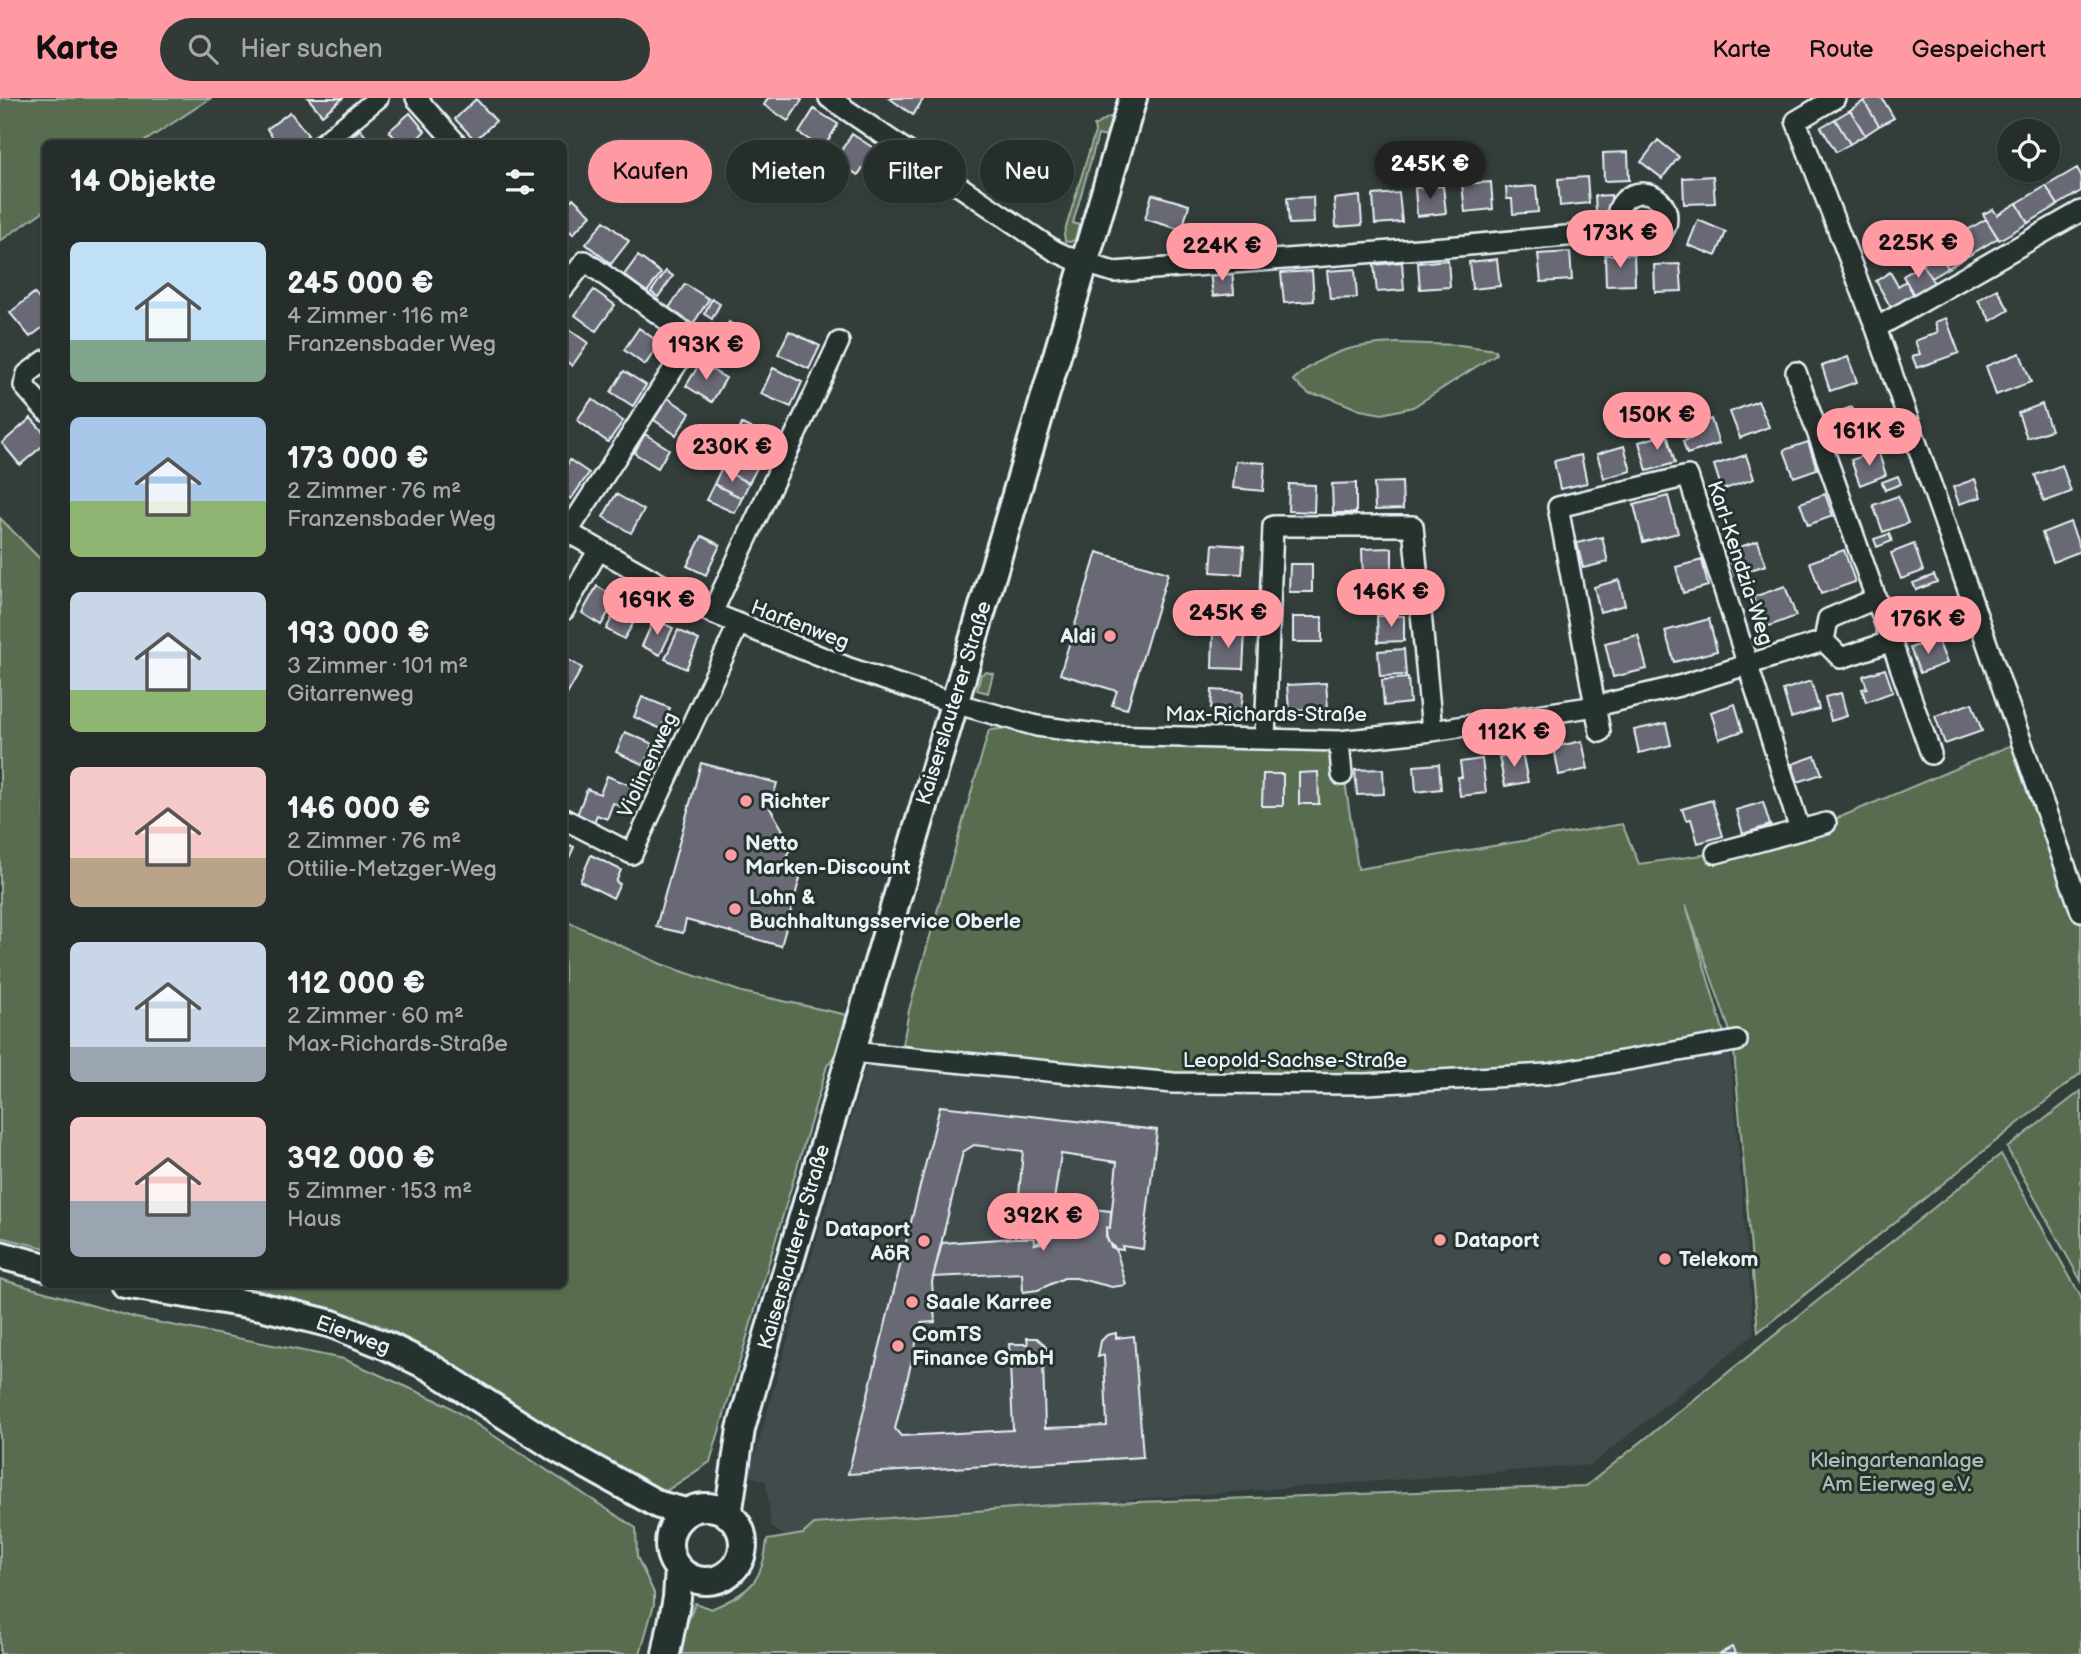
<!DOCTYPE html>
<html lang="de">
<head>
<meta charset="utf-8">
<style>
	body { margin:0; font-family:"Balsamiq Sans",sans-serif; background:#323a38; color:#f1f3f6; height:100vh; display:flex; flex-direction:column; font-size:26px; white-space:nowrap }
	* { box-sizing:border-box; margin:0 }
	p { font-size:23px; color:#a4a8a9 }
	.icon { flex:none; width:38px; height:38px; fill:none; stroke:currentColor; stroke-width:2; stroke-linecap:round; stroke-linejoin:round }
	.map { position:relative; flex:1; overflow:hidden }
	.drawer { position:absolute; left:42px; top:42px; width:525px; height:1148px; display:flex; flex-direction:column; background:#262e2c; border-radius:10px; box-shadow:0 2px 5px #0004,0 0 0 2px #424a48 }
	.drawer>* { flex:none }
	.top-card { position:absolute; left:588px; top:42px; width:665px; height:63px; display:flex; gap:14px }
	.buttons { position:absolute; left:1997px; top:21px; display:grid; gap:14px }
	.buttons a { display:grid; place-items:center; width:63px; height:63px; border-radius:50%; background:#262e2c; box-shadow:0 2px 5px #0004,0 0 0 2px #424a48; font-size:35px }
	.price { position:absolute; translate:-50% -60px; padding:0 16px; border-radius:24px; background:#ff9aa2; color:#111; font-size:23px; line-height:46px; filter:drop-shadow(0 2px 4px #0008) }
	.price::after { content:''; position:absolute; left:50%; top:42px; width:21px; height:16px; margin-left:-10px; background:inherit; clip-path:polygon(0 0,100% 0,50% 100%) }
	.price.current { background:#222; color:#fff }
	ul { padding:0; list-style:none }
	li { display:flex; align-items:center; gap:21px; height:175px; padding:0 28px }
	li span { display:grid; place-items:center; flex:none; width:196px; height:140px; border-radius:10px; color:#555 }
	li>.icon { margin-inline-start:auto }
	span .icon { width:84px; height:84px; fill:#fffc; stroke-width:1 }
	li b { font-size:30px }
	h2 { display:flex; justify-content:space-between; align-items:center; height:84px; padding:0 28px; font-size:30px }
	.pill { padding:0 24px; border-radius:32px; background:#262e2c; box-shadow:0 2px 5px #0004,0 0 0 2px #424a48; font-size:24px; line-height:63px }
	.pill.current { background:#ff9aa2; color:#111 }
	header { display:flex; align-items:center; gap:42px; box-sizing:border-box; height:98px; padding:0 35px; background:#ff9aa2; color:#111 }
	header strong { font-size:33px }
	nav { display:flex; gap:38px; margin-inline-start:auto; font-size:24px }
	.search { width:490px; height:63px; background:#323a38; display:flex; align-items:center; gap:18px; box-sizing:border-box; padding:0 24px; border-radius:38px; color:#a4a8a9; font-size:26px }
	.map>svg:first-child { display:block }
</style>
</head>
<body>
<header>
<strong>Karte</strong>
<div class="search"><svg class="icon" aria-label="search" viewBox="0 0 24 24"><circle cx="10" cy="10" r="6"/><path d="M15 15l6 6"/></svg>Hier suchen</div>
<nav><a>Karte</a><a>Route</a><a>Gespeichert</a></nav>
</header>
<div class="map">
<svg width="2081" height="1556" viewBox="0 0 2081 1556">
	<rect width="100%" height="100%" fill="#333e3b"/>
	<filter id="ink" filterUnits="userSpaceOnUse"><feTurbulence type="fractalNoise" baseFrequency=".0143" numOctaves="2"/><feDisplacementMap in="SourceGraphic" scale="14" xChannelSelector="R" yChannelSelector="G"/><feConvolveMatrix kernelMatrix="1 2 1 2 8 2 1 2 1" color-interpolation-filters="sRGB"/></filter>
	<g filter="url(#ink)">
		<!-- built -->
		<path fill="#434b4c" d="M1730,955L1754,1236L1591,1367L830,1424L814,1426L803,1436L789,1440L771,1429L766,1383L749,1378L866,968L1547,976Z"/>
		<!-- green -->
		<path fill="#596d50" stroke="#a0afa4" stroke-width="2" d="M0,0H211L142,45L46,46L45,112L0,143Z
			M1109,19L1112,20L1106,39L1098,37L1073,125L1079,127L1075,142L1070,144L1065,143L1064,136L1095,34L1094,28Z
			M1398,245L1460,247L1495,252L1496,256L1413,309L1382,316L1360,312L1326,298L1309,296L1293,282C1325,253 1356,246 1398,245Z
			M0,420L45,466V1150L0,1139Z
			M987,574L993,576L988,595L977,592L981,576Z
			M1037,628L1339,643L1358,771L1622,726L1639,766L1716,755L1826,725L2021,643L2081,826V975L1758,1234L1733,942L1686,807L1724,935L1547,976L1173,985L933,955L903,946L909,912L989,632Z
			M564,822L661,866L742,894L861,920L827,968L710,1364L663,1395C570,1350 490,1282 398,1236C344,1209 278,1197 219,1187L564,1186Z
			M2081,993V1183L2007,1050Z
			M2001,1056L2081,1199V1556H676L695,1505L711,1511C749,1495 763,1484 767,1442L803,1436L814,1426L1052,1407L1586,1388Z
			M0,1181L136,1220L344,1261L445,1306L636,1430L637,1459L654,1495V1506L640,1556H0Z"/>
		<!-- building -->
		<path fill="#696874" stroke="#e8f1f8" stroke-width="2" d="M308,0H343L322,17Z
			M768,0H799L802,2L788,23L764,7Z
			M889,0H924L913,17Z
			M1870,0H1882L1894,20L1879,28L1864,3Z
			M476,1L496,23L475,42L455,21Z
			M1864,3L1879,28L1865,37L1850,12Z
			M814,11L838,26L823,51L799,35Z
			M1850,12L1865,37L1850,46L1835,21Z
			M290,14L308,37L297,46H277L267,31Z
			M410,15L425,33L412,46H400L389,33Z
			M1835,21L1850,46L1836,54L1821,29Z
			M360,31L372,46H344Z
			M852,36L875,51L858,77L835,62Z
			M1658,42L1679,59L1662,80L1641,64Z
			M1628,54L1629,82L1604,83L1603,55Z
			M2077,70L2081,77V93L2058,107L2046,88Z
			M1713,78L1715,105L1684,106L1683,80Z
			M1587,79L1589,105L1560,108L1558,81Z
			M1491,84L1493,111L1465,114L1462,86Z
			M1443,88L1446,115L1417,118L1415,90Z
			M1536,88L1538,114L1513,116L1512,101H1507L1506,90Z
			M2046,88L2058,107L2028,125L2017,105Z
			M1399,95L1402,124L1375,126L1373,97Z
			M1152,96L1189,107L1182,132L1145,121Z
			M1611,97L1612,114L1596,115L1595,98Z
			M1360,98L1362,127L1336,129L1334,101Z
			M1313,99L1314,125L1289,126L1287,100Z
			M573,100L591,117L573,136L564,128V110Z
			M2017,105L2028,125L1999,142L1983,116L1993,111L1997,117Z
			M1986,121L1998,140L1968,158L1957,138Z
			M1698,122L1726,134L1716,158L1688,147Z
			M604,123L629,143L611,166L586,146Z
			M1957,138L1968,158L1948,170L1937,151Z
			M1934,146L1948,170L1931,180L1922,166L1929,162L1924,153Z
			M1570,154L1572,182L1541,184L1538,156Z
			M1634,156L1635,187L1606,188L1605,157Z
			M638,158L661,175L647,194L624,177Z
			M1497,161L1500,188L1472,191L1469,164Z
			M1448,162L1450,189L1420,191L1418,165Z
			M1402,164L1404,192L1377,194L1374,167Z
			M1680,166L1682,193L1655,194L1654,167Z
			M1922,166L1934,185L1914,197L1903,178Z
			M1355,171L1357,200L1330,201L1327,173Z
			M1232,172L1234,196L1213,198L1210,175Z
			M666,173L673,178L658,199L651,194Z
			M1312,173L1314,203L1284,205L1281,175Z
			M1890,174L1898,188L1906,183L1914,197L1891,210L1876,183Z
			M685,186L709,201L693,226L669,210Z
			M1997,191L2009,212L1991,223L1978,202Z
			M594,192L615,207L596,233L575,217Z
			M34,195L46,210V227L30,239L10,215Z
			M712,201L720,206L712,221L704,216Z
			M1946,220L1959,255L1917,270L1912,258L1920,256L1915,243L1938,234L1935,224Z
			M729,224L748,236L740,250L721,239Z
			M564,228L588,245L572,268L564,261Z
			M639,230L660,245L645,267L624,252Z
			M789,233L820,248L809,271L778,256Z
			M2020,255L2031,284L1996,297L1986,268Z
			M1848,259L1857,284L1830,293L1822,268Z
			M700,265L726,280L712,304L686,288Z
			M773,270L802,284L791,309L761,296Z
			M624,273L646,287L633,308L611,294Z
			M668,300L690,315L676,337L654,322Z
			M592,301L623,323L608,344L577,322Z
			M1758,303L1769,329L1740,340L1730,314Z
			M2042,306L2051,332L2027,340L2018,315Z
			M1852,309L1860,334L1834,343L1825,318Z
			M31,320L46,337V345L20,367L2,345Z
			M1711,321L1719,346L1687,356L1683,343L1691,341L1687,329Z
			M742,326L771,340L764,355L735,341Z
			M645,336L669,351L658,370L634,355Z
			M1667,336L1675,365L1647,373L1639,344Z
			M735,341L764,355L757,370L728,356Z
			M1808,344L1817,371L1794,379L1784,352Z
			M1624,348L1631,373L1604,380L1597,356Z
			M1878,353L1886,377L1860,387L1851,362Z
			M728,356L757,370L749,385L721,371Z
			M1581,357L1587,385L1560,391L1554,363Z
			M1746,357L1754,381L1722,392L1714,367Z
			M570,362L589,375L571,401L564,396V372Z
			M1236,363L1265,365L1263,393L1233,390Z
			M2062,367L2071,394L2044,404L2035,377Z
			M721,371L749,385L742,400L714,386Z
			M1898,378L1901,386L1885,392L1882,384Z
			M1975,381L1981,399L1959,406L1953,389Z
			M1402,384L1403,411L1375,412L1374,385Z
			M1356,385V415H1333L1332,386Z
			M714,386L742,400L735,415L706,402Z
			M1289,386L1315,387L1314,414L1288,413Z
			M616,396L644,412L631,435L603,419Z
			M1825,396L1833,418L1808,427L1800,405Z
			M1668,398L1678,435L1643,444L1634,407Z
			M1898,398L1908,425L1883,434L1873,407Z
			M2070,424L2081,453L2053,464L2042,435Z
			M1889,436L1892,443L1877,449L1874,441Z
			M702,438L720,447L706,477L687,468Z
			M1602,439L1608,464L1583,470L1577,445Z
			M1758,443L1766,467L1735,477L1727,453Z
			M1213,446L1244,448L1242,476L1211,474Z
			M1914,446L1923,473L1901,481L1891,455Z
			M1392,450V480L1363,481L1362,451Z
			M1844,452L1855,484L1821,496L1810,464Z
			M1097,454L1168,475L1127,611L1112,607L1117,593L1060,576Z
			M1702,462L1708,488L1683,495L1676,469Z
			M1290,466H1312V494H1289Z
			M1934,477L1937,484L1916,492L1913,485Z
			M1619,482L1625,507L1600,514L1594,489Z
			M597,488L617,500L601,527L582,515Z
			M1785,488L1796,518L1764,530L1753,499Z
			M1223,493L1247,494L1246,518L1222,517Z
			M622,501L641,512L624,541L606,531Z
			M1377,518H1404V543L1378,544Z
			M1293,519H1322V544H1293Z
			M654,521L673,530L660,557L642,548Z
			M1709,521L1717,553L1674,564L1665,533Z
			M678,532L699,542L686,571L665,561Z
			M1213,533L1245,534L1243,571L1212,570Z
			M1638,537L1647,571L1613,579L1605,545Z
			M1937,540L1947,565L1920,575L1910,550Z
			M1404,551L1406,577L1380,578L1378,553Z
			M564,559L582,570L564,602Z
			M1885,571L1893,594L1866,604L1862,591L1867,590L1863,578Z
			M1408,580L1410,605L1384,608L1382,582Z
			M1811,583L1819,611L1791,620L1783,592Z
			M1326,585L1328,610L1289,612L1287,587Z
			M1212,592L1243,594L1241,613L1211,611Z
			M1841,595L1847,618L1831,623L1825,599Z
			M642,599L670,610L661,631L634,619Z
			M1972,605L1982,633L1945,646L1935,618Z
			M1735,606L1743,633L1719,641L1711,614Z
			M1666,625L1671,647L1639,655L1634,632Z
			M625,634L653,646L644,667L616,654Z
			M1582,643L1588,671L1559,677L1554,649Z
			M1522,654L1528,684L1505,688L1499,659Z
			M1815,658L1822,676L1798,684L1792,666Z
			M1482,661L1486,695L1460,698L1458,679H1462L1460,664Z
			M701,665L777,685L770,710L791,746L784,768L802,773L781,848L686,822L683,835L656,829Z
			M1439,666L1441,691L1416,694L1414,668Z
			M1383,671L1384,696L1357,697L1355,672Z
			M1318,674L1319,706H1299V675Z
			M1263,676H1283V708H1262Z
			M607,678L635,689L626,711L613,705L607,721L597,717L594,724L577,717L587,691L600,696Z
			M1712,702L1723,738L1698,745L1691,721L1686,722L1682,711Z
			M1763,704L1770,727L1743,736L1736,712Z
			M564,744L574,749L564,771Z
			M591,757L621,772L616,784L620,786L613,800L580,783Z
			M940,1008L1157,1032L1143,1151L1122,1148L1123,1152L1116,1151L1107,1143L1106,1129L1110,1130L1117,1064L1061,1056L1051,1122L1056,1123L1054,1132L1051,1140L1034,1146L1035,1140H1015L1023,1053L974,1047L963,1054L932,1184L935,1224L921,1225L895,1331L901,1338L1013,1332L1009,1246H1028L1027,1240H1037L1044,1246L1049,1256V1263H1043L1045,1330L1107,1328L1104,1257L1098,1259L1101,1243L1107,1237L1116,1235V1240L1134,1238L1143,1359L848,1376Z
			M1053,1107L1111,1113L1110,1130L1106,1129V1138L1111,1149L1116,1151L1126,1187L1112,1189L1076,1180H1064L1038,1192L1023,1194L1022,1175L933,1179L942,1145L1015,1140H1035L1034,1146L1043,1145L1051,1140L1054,1132L1056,1123L1051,1122Z
			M1732,1549L1736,1556H1719Z"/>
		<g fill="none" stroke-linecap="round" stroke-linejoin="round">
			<defs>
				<path id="street" d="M416,0L457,46
					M829,0L1055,153L1075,162L1114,174L1458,148L1619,133
					M1835,0L1796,23L1876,230L2081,813
					M322,46L378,0
					M1617 120a25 25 0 1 1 50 0a25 25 0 1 1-50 0Z
					M564,190L585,163L693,241L567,435
					M1876,230L2081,113
					M46,262L27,276L24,288L46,313
					M1796,274L1931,656
					M564,432L712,515L849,570L954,605L1037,628L1104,637L1339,643L1432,633L1596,608L1679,588L1824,543L1841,560L1892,543
					M564,512L598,453
					M712,515L839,244
					M1824,543L1828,521L1875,501
					M1600,634L1558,409L1688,378L1800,732L1826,725
					M1265,641L1273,428H1413L1432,633
					M1339,643L1342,677
					M564,721L632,756L738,527
					M1716,755L1800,732
					M851,954L1173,985L1366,986L1547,976L1737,943"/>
				<path id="secondary" d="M0,1157L46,1169
					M124,1186L260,1208L332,1226L389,1249L430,1269L558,1351L659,1407L686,1414
					M669 1446a37 37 0 1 1 74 0a37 37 0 1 1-74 0Z
					M728,1417L741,1331L758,1271L1133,0
					M666,1556L677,1500L679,1471"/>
			</defs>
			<!-- street casing -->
			<use href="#street" stroke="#e8f1f8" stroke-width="24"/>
			<!-- secondary casing -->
			<use href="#secondary" stroke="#e8f1f8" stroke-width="32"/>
			<!-- street -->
			<use href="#street" stroke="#26332d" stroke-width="19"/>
			<!-- secondary -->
			<use href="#secondary" stroke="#26332d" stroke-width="26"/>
		</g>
	</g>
	<!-- markers -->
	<g fill="#ff9aa2" stroke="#26332d" stroke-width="2.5">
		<circle cx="1110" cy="538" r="7"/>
		<circle cx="746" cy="703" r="7"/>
		<circle cx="731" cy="757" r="7"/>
		<circle cx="735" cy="811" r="7"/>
		<circle cx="1440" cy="1142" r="7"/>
		<circle cx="924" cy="1143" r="7"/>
		<circle cx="1665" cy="1161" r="7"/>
		<circle cx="912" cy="1204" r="7"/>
		<circle cx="898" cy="1248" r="7"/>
	</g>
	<g text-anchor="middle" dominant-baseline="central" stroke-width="6" stroke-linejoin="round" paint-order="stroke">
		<!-- street labels -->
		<g font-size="21" fill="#e8f1f8" stroke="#26332d">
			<text transform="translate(1740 465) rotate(72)">Karl-Kendzia-Weg</text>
			<text transform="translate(800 527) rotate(21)">Harfenweg</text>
			<text transform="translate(954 605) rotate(-73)">Kaiserslauterer Straße</text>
			<text x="1266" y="616">Max-Richards-Straße</text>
			<text transform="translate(648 667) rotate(-65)">Violinenweg</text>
			<text x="1295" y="962">Leopold-Sachse-Straße</text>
			<text transform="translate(794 1149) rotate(-74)">Kaiserslauterer Straße</text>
			<text transform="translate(353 1237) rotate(20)">Eierweg</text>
		</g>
		<!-- poi labels -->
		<g font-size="21" font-weight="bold" fill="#e8f1f8" stroke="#26332d" text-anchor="start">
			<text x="1096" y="538" text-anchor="end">Aldi</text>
			<text x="760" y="703">Richter</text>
			<text x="745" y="745">Netto<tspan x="745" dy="24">Marken-Discount</tspan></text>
			<text x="749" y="799">Lohn &amp;<tspan x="749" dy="24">Buchhaltungsservice Oberle</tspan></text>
			<text x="910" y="1131" text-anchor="end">Dataport<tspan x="910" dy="24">AöR</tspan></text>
			<text x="1454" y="1142">Dataport</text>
			<text x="1679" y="1161">Telekom</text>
			<text x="926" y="1204">Saale Karree</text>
			<text x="912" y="1236">ComTS<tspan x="912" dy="24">Finance GmbH</tspan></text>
		</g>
		<!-- park labels -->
		<g font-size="21" fill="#afbcb5" stroke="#26332d">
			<text x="1897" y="1362">Kleingartenanlage<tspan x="1897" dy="24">Am Eierweg e.V.</tspan></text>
		</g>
	</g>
</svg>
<div class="buttons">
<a><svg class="icon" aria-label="locate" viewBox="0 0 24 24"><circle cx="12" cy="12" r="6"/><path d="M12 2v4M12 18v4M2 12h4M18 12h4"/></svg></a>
</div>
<b class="price current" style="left:1430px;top:103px">245K €</b>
<b class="price" style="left:1620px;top:172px">173K €</b>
<b class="price" style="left:1918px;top:182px">225K €</b>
<b class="price" style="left:1222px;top:185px">224K €</b>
<b class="price" style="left:706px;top:284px">193K €</b>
<b class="price" style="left:1657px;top:354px">150K €</b>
<b class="price" style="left:1869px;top:370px">161K €</b>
<b class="price" style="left:732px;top:386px">230K €</b>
<b class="price" style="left:1391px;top:531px">146K €</b>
<b class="price" style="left:657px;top:539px">169K €</b>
<b class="price" style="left:1228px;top:552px">245K €</b>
<b class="price" style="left:1928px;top:558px">176K €</b>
<b class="price" style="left:1514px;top:671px">112K €</b>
<b class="price" style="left:1043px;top:1155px">392K €</b>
<div class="top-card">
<a class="pill current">Kaufen</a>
<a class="pill">Mieten</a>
<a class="pill">Filter</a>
<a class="pill">Neu</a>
</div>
<section class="drawer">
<h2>14 Objekte<svg class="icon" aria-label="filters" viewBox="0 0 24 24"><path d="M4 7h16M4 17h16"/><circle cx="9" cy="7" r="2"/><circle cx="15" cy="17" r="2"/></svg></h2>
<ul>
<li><span style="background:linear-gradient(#bfe0f5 70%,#7fa58c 0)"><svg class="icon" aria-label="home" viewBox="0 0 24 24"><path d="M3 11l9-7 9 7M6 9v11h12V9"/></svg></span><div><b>245 000 €</b><p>4 Zimmer · 116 m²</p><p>Franzensbader Weg</p></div></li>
<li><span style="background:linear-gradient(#a9c7e8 60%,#8fb573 0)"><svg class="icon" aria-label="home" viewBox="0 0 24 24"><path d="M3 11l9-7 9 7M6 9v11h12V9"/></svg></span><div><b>173 000 €</b><p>2 Zimmer · 76 m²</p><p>Franzensbader Weg</p></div></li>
<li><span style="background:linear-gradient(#c9d6e8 70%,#8fb573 0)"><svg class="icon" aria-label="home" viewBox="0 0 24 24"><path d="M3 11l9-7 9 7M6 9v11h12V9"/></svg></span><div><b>193 000 €</b><p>3 Zimmer · 101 m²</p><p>Gitarrenweg</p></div></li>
<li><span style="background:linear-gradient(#f6c9c9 65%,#b9a48a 0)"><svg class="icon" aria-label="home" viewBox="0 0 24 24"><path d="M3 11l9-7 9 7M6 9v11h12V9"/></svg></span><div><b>146 000 €</b><p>2 Zimmer · 76 m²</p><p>Ottilie-Metzger-Weg</p></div></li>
<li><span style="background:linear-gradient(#c9d6e8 75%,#9aa5b1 0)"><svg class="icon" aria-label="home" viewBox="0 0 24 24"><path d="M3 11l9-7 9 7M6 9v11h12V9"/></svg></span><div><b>112 000 €</b><p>2 Zimmer · 60 m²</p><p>Max-Richards-Straße</p></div></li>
<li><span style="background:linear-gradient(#f6c9c9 60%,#9aa5b1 0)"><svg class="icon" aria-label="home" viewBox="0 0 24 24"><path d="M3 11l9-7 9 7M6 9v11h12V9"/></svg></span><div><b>392 000 €</b><p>5 Zimmer · 153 m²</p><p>Haus</p></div></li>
</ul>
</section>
</div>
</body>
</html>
